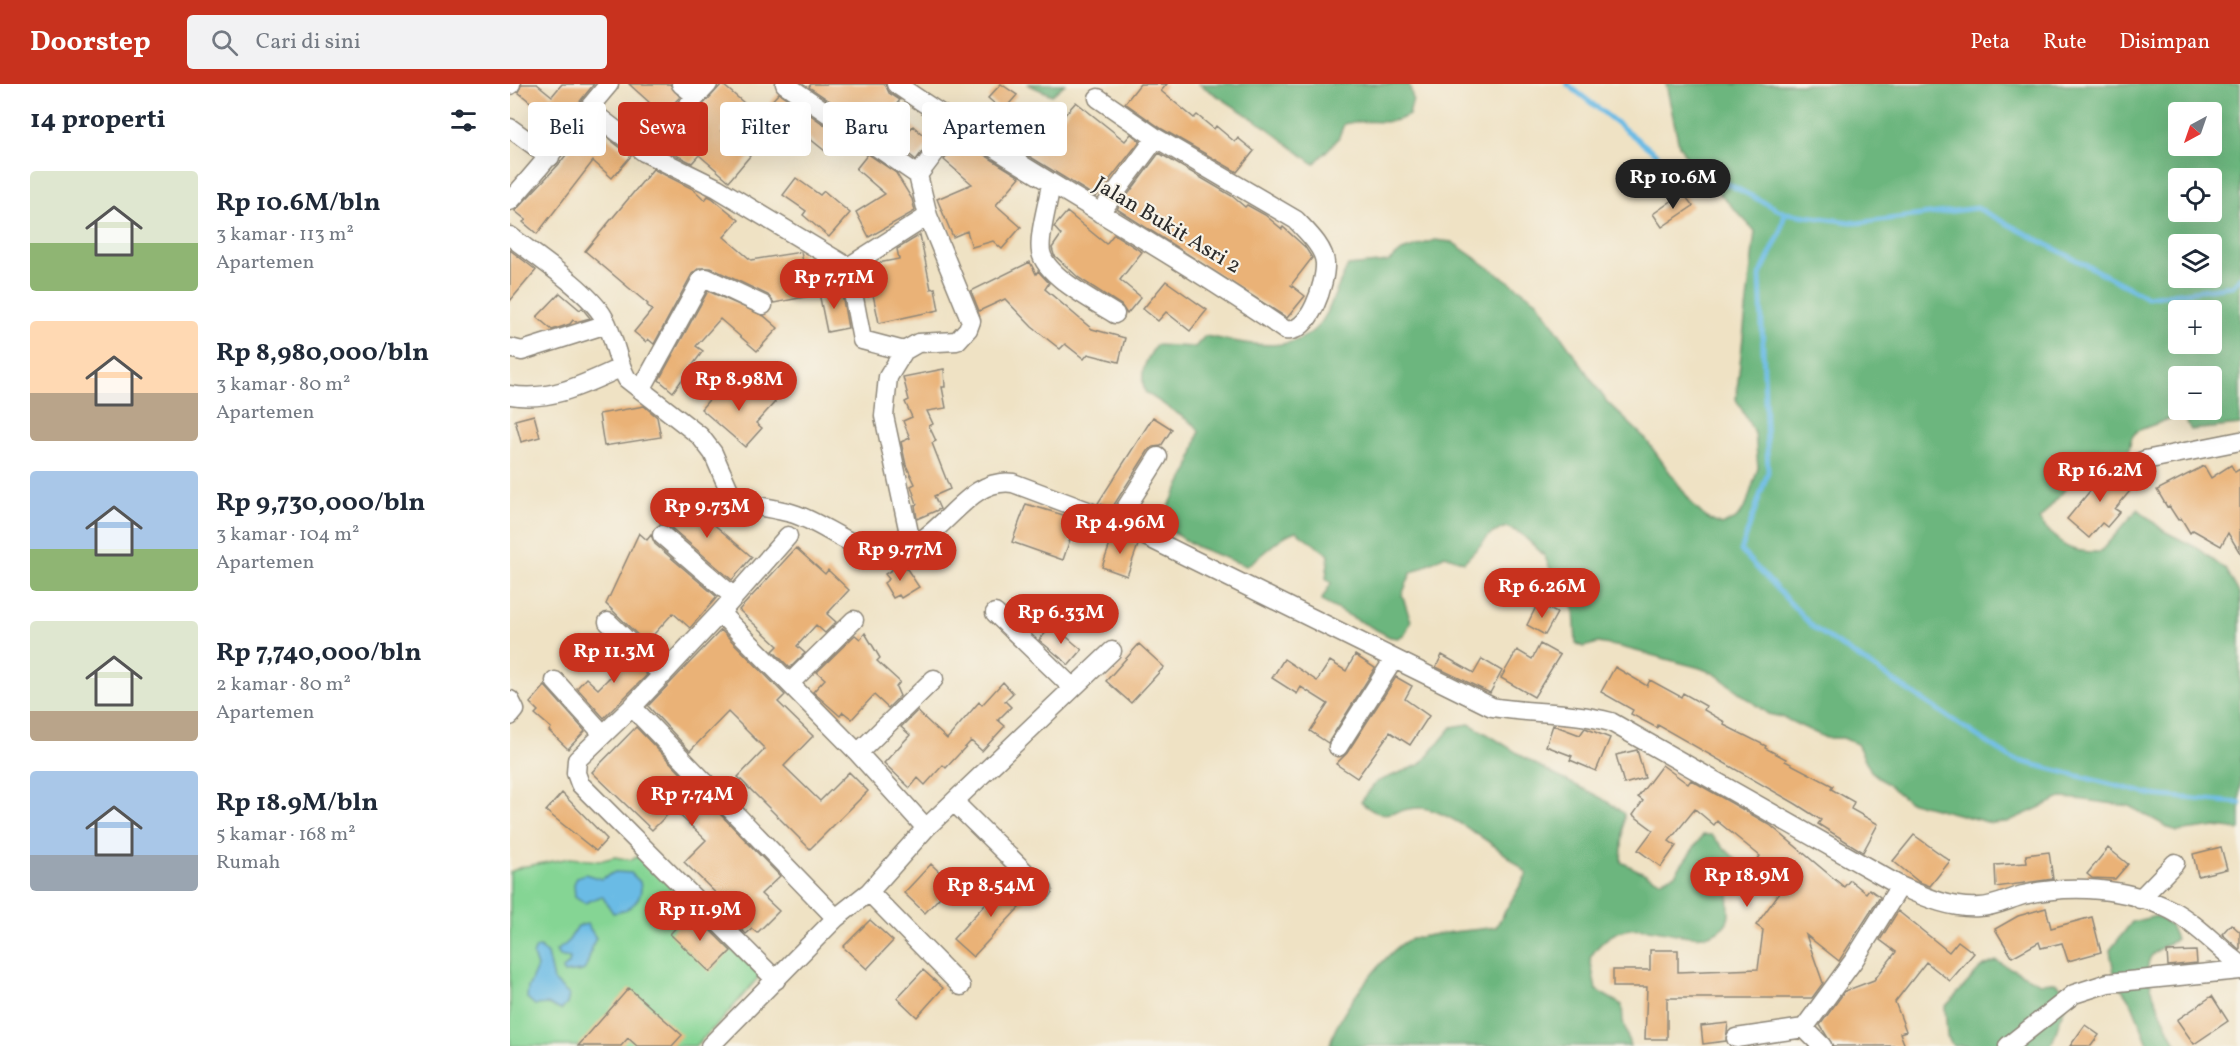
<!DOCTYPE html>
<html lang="id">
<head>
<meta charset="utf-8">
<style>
	body { margin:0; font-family:Vollkorn,serif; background:#f2f2f3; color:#1f2937; height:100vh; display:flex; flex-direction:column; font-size:22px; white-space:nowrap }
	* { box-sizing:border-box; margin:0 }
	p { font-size:20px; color:#747a83 }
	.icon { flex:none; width:33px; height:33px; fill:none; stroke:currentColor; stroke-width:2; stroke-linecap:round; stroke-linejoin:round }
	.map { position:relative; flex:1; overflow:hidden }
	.drawer { display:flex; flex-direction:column; background:#fff; width:510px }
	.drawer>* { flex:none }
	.guide { position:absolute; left:18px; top:18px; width:570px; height:54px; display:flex; gap:12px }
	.needle { width:39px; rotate:220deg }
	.controls { position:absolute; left:1658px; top:18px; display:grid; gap:12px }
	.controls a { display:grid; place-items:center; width:54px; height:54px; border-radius:6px; background:#fff; box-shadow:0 6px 24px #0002; font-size:30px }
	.price { position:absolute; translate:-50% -51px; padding:0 14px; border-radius:21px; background:#c8321e; color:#fff; font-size:20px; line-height:39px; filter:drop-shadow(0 2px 3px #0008) }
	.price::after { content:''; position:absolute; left:50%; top:36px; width:18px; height:14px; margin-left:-9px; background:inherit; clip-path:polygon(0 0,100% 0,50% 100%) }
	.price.selected { background:#222; color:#fff }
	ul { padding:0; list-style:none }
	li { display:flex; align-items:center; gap:18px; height:150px; padding:0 30px }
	li span { display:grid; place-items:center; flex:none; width:168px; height:120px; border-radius:6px; color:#555 }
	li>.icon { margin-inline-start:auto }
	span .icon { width:72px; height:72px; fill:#fffc; stroke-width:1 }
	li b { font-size:26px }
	h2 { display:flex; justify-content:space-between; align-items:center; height:72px; padding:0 30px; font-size:26px }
	.pill { padding:0 21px; border-radius:6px; background:#fff; box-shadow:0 6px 24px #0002; font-size:21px; line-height:54px }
	.pill.selected { background:#c8321e; color:#fff }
	header { display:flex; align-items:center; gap:36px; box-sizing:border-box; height:84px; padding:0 30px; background:#c8321e; color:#fff }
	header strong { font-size:28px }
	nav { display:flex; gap:33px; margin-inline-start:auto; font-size:21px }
	.search { width:420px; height:54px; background:#f2f2f3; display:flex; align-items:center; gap:15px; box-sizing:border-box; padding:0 21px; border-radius:6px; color:#747a83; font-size:22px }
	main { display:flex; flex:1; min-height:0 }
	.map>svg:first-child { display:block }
</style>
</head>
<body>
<header>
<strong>Doorstep</strong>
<div class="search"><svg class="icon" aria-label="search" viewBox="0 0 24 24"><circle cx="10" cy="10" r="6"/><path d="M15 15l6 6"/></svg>Cari di sini</div>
<nav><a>Peta</a><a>Rute</a><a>Disimpan</a></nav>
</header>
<main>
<section class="drawer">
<h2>14 properti<svg class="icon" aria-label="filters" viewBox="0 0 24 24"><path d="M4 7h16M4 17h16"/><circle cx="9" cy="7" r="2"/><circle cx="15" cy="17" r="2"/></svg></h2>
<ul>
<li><span style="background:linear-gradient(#dfe7d0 60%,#8fb573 0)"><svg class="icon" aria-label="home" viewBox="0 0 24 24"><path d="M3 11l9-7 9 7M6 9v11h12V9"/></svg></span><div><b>Rp 10.6M/bln</b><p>3 kamar · 113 m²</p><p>Apartemen</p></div></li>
<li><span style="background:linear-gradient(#ffd9b3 60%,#b9a48a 0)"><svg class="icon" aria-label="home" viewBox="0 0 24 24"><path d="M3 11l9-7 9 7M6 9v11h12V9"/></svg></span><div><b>Rp 8,980,000/bln</b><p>3 kamar · 80 m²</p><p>Apartemen</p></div></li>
<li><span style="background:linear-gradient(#a9c7e8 65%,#8fb573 0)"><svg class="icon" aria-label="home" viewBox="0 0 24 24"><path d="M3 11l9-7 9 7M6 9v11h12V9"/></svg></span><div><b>Rp 9,730,000/bln</b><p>3 kamar · 104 m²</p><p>Apartemen</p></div></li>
<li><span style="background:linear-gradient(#dfe7d0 75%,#b9a48a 0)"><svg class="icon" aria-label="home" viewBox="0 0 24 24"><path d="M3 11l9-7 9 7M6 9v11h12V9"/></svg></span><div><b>Rp 7,740,000/bln</b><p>2 kamar · 80 m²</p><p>Apartemen</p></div></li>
<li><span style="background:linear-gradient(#a9c7e8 70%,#9aa5b1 0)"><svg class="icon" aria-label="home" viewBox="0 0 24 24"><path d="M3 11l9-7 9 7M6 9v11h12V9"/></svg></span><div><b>Rp 18.9M/bln</b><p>5 kamar · 168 m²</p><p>Rumah</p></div></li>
</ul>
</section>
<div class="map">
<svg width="1730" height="962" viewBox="0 0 1730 962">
	<rect width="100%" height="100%" fill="#f7f3e8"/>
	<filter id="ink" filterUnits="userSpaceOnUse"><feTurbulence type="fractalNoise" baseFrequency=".0167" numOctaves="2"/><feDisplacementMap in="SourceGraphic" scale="12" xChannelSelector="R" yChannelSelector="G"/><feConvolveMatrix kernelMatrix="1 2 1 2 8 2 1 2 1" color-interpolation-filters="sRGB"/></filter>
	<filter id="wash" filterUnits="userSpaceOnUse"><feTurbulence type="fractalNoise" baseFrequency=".008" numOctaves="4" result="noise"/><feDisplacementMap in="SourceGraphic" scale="24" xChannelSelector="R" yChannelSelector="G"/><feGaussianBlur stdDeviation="1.35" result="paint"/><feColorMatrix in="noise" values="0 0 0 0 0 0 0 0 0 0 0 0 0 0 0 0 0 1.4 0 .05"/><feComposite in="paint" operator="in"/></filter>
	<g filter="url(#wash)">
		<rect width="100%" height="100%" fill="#efe2c4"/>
		<!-- green -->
		<path fill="#85d594" stroke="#588060" stroke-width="1.5" d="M132,770L253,888L211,937L185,962H0V788L11,783L60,774L89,777L105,773L121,776Z"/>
		<!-- forest -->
		<path fill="#6cb67e" stroke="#4c7054" stroke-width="1.5" fill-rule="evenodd" d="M517,0H555L542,11Z
			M689,0H899L903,15L899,31C875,44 859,33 834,40L828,55L804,80L756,43Z
			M1156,0H1730V341L1681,346L1672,330L1627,347L1622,353L1618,368L1609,375L1588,367L1529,436C1551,460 1555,469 1590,468L1628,425L1654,447L1689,465L1717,487L1730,511V746L1705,743L1667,748L1619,722L1567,715L1551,714L1497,738L1481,739L1398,717L1361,687L1347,660L1333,654H1316L1272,633L1258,630L1205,590L1190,584L1111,563L1088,559L1073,563L1066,559L1064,525L1052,497L1041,486L1034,471L1010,449L996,443L981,450L954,478L935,471L901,489L892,511L901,537L895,550L888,554L880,553L811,517L821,499L816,494L819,471L786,447C767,453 753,472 736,482L687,463L649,440L679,384L689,348L685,341L635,308C629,288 635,278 646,261L685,263L695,252C737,259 792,276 817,229C824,213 830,197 838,182L878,178L892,167L925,156L942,158L1027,217L1097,318L1135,354L1184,422L1196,434L1211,441L1226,435L1236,422L1248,384L1245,350L1226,315L1245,147L1178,76L1169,61ZM1701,28V62H1668V28ZM1701,94V128H1668V94ZM1668,160H1701V194H1668ZM1701,226V260H1668V226ZM1701,292V326H1668V292Z
			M959,640C985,653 1008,671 1034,685C1061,701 1090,709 1114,730L1111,778L1150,797L1165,790L1193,751H1201L1236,785C1231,793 1221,804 1219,813C1217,824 1223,834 1213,843C1179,875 1118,810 1080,874L1086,906L1112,921L1113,937L1120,962H820C821,939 877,864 899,856C922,848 961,847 986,843L1017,790C1003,772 934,724 911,724C885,723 875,741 851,718L866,698L911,680L942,643Z
			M1646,832L1660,841L1666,855C1658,860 1644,866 1640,874C1630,893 1659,944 1667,962H1639L1622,920L1605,895L1600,866L1622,838Z
			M1486,877L1530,899L1545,898L1557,907L1555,922L1541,962H1443L1437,952L1435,923L1472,883Z"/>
		<!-- water -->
		<path fill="#6abbe5" stroke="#4a7388" stroke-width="1.5" d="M105,788L121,789L130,798C135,816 119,827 103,829L92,812L75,819L65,812L64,800L67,793L75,790L91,795Z
			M77,840L86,854C81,862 78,884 74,886C69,889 60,887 54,889L52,886L59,880L60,874L49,872L46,867L57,859L68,842Z
			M30,863L37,870L43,896L59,911L57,920L51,926L38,920L25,921L17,914L18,904L27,883L23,871L26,864Z"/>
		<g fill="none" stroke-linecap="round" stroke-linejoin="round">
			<!-- stream -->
			<path stroke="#6abbe5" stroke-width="5" d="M1057,0L1159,80L1218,100L1275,129L1347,139L1467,124L1637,213L1722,202L1730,194
				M1275,129L1270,150L1250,191L1258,388L1231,467L1304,544L1502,675L1642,711L1730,719"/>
		</g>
		<g id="blocks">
			<!-- building -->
			<path fill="#eab277" d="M12,0H27L42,12L52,0H84L50,42L8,8Z
				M119,0H160L170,13L131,52L120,43L139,18Z
				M212,0L234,19L211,47L240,72L219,97L189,71L182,79L158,67L161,63L157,60Z
				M301,0H375L379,9L390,16L376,33L396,50L403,42L420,57L406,76L346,27L344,33L299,3Z
				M491,0L507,11L493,27L478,14Z
				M630,0H657L651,7L684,34L687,31L704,45L706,42L725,58L728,54L744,67L727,88L652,45L615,19Z
				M269,9L329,51L315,67L258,21Z
				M566,18L615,57L621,50L630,57L586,113L509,66L536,34L545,42Z
				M481,23L494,33L481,48L467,40Z
				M80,40L121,72L102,94L83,77L27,150L13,138L16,136L5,127L49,80Z
				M449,55L510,93L486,121L511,143L492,165L483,157L462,163L457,147L443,153L427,115L462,100L434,76Z
				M649,69L722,112L735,123L737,121L755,131L772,145L773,143L795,163L802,174L781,201L795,212L777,234L607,125Z
				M358,70L386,89L402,115L405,127L359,153L346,128L375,110L346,85Z
				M143,85L183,105L195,116L198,112L202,114L229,136L214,153L241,176L291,168L295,187L276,198L297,193L300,212L264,219L258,211L201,184H189L182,190L144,260L138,255L136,258L124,248L142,226L137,221L138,220L75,167Z
				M286,94L310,111L314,107L340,129L319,153L293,131L296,127L273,111Z
				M1173,109L1183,122L1152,143L1143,130Z
				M557,128L596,160L604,150L632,168L610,196L631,213L617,230L611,221L569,194L544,171L542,164L551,151L544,143Z
				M410,151L421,205L425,204L429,226L369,239L361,201L355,203L352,187L363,180L389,175L387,165Z
				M0,166L26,186L0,217Z
				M520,178L526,190L528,187L539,199L535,205L570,235L582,245L615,254L609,278L578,270L574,275L555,260L550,265L522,243L495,215L469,227L461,207Z
				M656,197L697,226L680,247L656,228L648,237L633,225Z
				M331,205L338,244L317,248L309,209Z
				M198,207L254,232L268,244L247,267L210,235L186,262L193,267L163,308L149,296Z
				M50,209L70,226L72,224L80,234L66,238L63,236L60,240L42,246L27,233Z
				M434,285L435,303H432L436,324L417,327L423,340L419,342L426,357L422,359L440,405L424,412L430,425L407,435L405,421L407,420L401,402L405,400L396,381L391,358L400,354L393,337L402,333L395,318L399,316L393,293Z
				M244,300L265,318L246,339L252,344L235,363L191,325L212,301L230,316Z
				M134,322L147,333L151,353L94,362L89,330Z
				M24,331L30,353L11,358L5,336Z
				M643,333L662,345L651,362L643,363L638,367L602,424L588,419Z
				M1596,379L1604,386L1602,393L1605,399L1615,402L1620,400L1624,402L1605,425L1610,428L1597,443L1592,439L1579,454L1557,435L1584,402L1580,398Z
				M1721,381L1725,388L1730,385V469L1718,449L1711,462L1683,446L1680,449L1671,434L1668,436L1659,422L1657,423L1647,406L1694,382L1701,394Z
				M173,414L242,473L222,496L159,442L150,440Z
				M516,420L567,435L553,476L502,458Z
				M129,449L137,456L141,451L145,460L207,513L180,544L163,529L136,559L96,520Z
				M604,449L628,461L617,492L592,483Z
				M286,464L315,490L318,486L339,506L317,530L326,538L315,549L306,541L287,562L295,569L280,584L263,567L268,562L229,526Z
				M393,479L409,503L391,514L389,511L383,514L374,499L379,495L375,490Z
				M1028,519L1047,529L1035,551L1017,541Z
				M518,520L540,524L537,540L515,536Z
				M543,541L572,566L559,581L529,556Z
				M211,546L275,611L268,618L303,652L274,682L310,717L339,688L358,707L300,765L228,693L255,665L218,628L180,667L138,622Z
				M355,549L370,574L367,577L390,598L386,603L390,612L378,624L364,611L342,635L333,628L330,632L303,608L315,595L307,588L345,551L350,555Z
				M102,558L137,591L94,634L67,604L76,594L88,605L107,586L100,579Z
				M629,560L654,583L621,619L596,597Z
				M1030,560L1050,571L1024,613L991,594L1007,566L1022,575Z
				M845,571L865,584L818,659L800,647L818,620L791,603L787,610L762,594L774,575L807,597L820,577L836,587Z
				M932,571L964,589L972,575L992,587L980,609L926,583Z
				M1105,583L1137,602L1140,596L1171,613L1173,609L1196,622L1194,626L1215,638L1214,641L1256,662L1255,664L1276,675L1275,677L1323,702L1321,705L1344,718L1341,725L1368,740L1353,768L1308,740L1311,736L1286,720L1148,641L1147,644L1121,630L1123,626L1091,608Z
				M886,593L902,602L895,615L919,632L900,661L880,648L847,694L826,680L837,669Z
				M493,598L503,609L495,617L501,623L488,636L495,642L472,667L461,657L436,684L433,681L415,701L408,694L400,704L374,679L400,651L391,643L407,627L437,655L469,618L472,621Z
				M35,602L75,647L58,665L39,647L41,644L25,630L28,627L20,619Z
				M1043,641L1070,651L1075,644L1100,654L1086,687L1060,676L1062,672L1036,662Z
				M126,643L270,792L251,810L269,827L247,849L242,845L236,850L224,838L230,833L174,778L196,756L177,738L163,725L142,746L82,688Z
				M1127,666L1135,694L1114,700L1106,671Z
				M1152,681L1178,700L1181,696L1260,741L1334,803L1340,796L1356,809L1359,805L1370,813L1329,877L1296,851L1313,899L1302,914H1157V955H1135L1137,903H1103V886H1140V866H1168V888L1248,885L1253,846L1246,841L1275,801L1246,777L1250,772L1207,737L1204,741L1185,725L1159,757L1166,762L1151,783L1128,766L1143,746L1123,731L1133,717L1128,713Z
				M52,709L97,755L86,767L36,727Z
				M1404,751L1440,777L1420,802L1409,798L1383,777Z
				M1711,763L1717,785L1688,792L1683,770Z
				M1598,764L1618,780L1605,795L1582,794L1577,790Z
				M1539,768L1543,795L1486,803L1485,781L1517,779L1516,771Z
				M421,780L442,800L415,829L394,809Z
				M499,794L519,813L463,873L443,855Z
				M1536,824L1541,844L1582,833L1591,868L1558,877L1552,859L1531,864L1529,858L1502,873L1485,845L1508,832Z
				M181,827L221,867L200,888L160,850Z
				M1388,827L1439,868L1448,857L1464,869L1440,897L1416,878L1385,918L1396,947L1390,949L1395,962H1323L1310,941L1335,907L1364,896L1386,868L1370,856Z
				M360,836L383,857L357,885L333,863Z
				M1721,840L1730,848V866L1712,850Z
				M1686,867L1687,879L1658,882L1657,868Z
				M413,886L433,904L407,933L387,914Z
				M119,904L172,951L162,962H127L118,954L111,962H68Z
				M1702,912L1718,937L1684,960L1667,936Z
				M1218,939L1216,957L1193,960L1191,942Z
				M1575,941L1589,951L1581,962H1560Z"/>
		</g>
	</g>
	<g filter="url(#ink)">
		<use href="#blocks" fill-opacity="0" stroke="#8d8678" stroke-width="1.5"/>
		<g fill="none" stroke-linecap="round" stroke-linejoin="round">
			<defs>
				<path id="minor" d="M171,0L186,12
					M275,0L408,91
					M386,0C513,87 649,159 775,246C800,251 816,198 815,179C814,163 796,147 786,136L646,54L588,14
					M0,1L1,0
					M76,27L82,28L134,68L198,0
					M0,44L40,73
					M134,68L207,104L338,183L352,256L394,267
					M541,99C539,117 528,151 531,168C535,192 586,218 605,230
					M0,117C34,79 66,39 99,0
					M590,129L646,54
					M0,152C26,172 79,207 94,234C105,253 106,276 117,295L190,352L203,369L223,415C242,423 261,423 281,429C317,439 344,471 383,467C431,463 454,392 503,399L607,438L982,623C1023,630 1061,627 1101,638L1390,802C1415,813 1441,825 1469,823C1484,823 1499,815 1513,811C1561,800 1616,803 1661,826C1686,839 1707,863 1730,880
					M338,183L418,132
					M0,264L12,267L97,240
					M131,306L192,195L196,194L253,221
					M0,311C40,318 75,300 110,284
					M1613,391L1625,380L1635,376L1730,357
					M607,438L648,373
					M152,451L224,513
					M402,463L374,332L378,293L394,267L408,259L447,257L458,245L461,237L418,132L408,91L446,41
					M210,529L278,452
					M485,529L563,604
					M98,538L153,591
					M45,597L93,650
					M280,599L344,536
					M0,616L5,626L0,632
					M122,623L326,834
					M828,663L884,575
					M348,669L424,595
					M444,718L533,806
					M359,808L451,902
					M1630,815L1665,779
					M266,896L70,700L66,689L67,676L122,623L210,529L348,669L416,744
					M1294,944L1312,962
					M1226,954L1294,944L1344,876L1390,802
					M200,962L326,834L359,808L416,744L602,567
					M1498,962L1564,910L1598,899L1730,886"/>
			</defs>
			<!-- minor casing -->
			<use href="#minor" stroke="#8d8678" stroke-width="21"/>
			<!-- minor -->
			<use href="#minor" stroke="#fff" stroke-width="18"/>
		</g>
	</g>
	<g text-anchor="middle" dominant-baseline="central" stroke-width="4.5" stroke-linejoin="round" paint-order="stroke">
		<!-- street labels -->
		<g font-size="22" fill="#2b2b2b" stroke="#f7f3e8">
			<text transform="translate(657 142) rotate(31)">Jalan Bukit Asri 2</text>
		</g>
	</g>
</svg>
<div class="controls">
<a><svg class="needle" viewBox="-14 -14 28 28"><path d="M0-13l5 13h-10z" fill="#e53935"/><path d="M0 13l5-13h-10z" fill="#747a83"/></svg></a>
<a><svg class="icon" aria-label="locate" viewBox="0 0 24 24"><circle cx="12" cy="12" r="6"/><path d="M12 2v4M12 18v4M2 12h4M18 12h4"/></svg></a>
<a><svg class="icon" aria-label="layers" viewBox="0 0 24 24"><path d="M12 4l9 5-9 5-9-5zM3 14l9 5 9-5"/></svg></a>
<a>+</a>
<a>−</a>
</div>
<b class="price selected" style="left:1163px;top:126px">Rp 10.6M</b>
<b class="price" style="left:324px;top:226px">Rp 7.71M</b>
<b class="price" style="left:229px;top:328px">Rp 8.98M</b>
<b class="price" style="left:1590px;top:419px">Rp 16.2M</b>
<b class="price" style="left:197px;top:455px">Rp 9.73M</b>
<b class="price" style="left:610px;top:471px">Rp 4.96M</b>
<b class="price" style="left:390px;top:498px">Rp 9.77M</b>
<b class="price" style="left:1032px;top:535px">Rp 6.26M</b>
<b class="price" style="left:551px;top:561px">Rp 6.33M</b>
<b class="price" style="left:104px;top:600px">Rp 11.3M</b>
<b class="price" style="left:182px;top:743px">Rp 7.74M</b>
<b class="price" style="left:1237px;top:824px">Rp 18.9M</b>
<b class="price" style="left:481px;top:834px">Rp 8.54M</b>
<b class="price" style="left:190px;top:858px">Rp 11.9M</b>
<div class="guide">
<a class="pill">Beli</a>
<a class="pill selected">Sewa</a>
<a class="pill">Filter</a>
<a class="pill">Baru</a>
<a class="pill">Apartemen</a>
</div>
</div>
</main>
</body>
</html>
